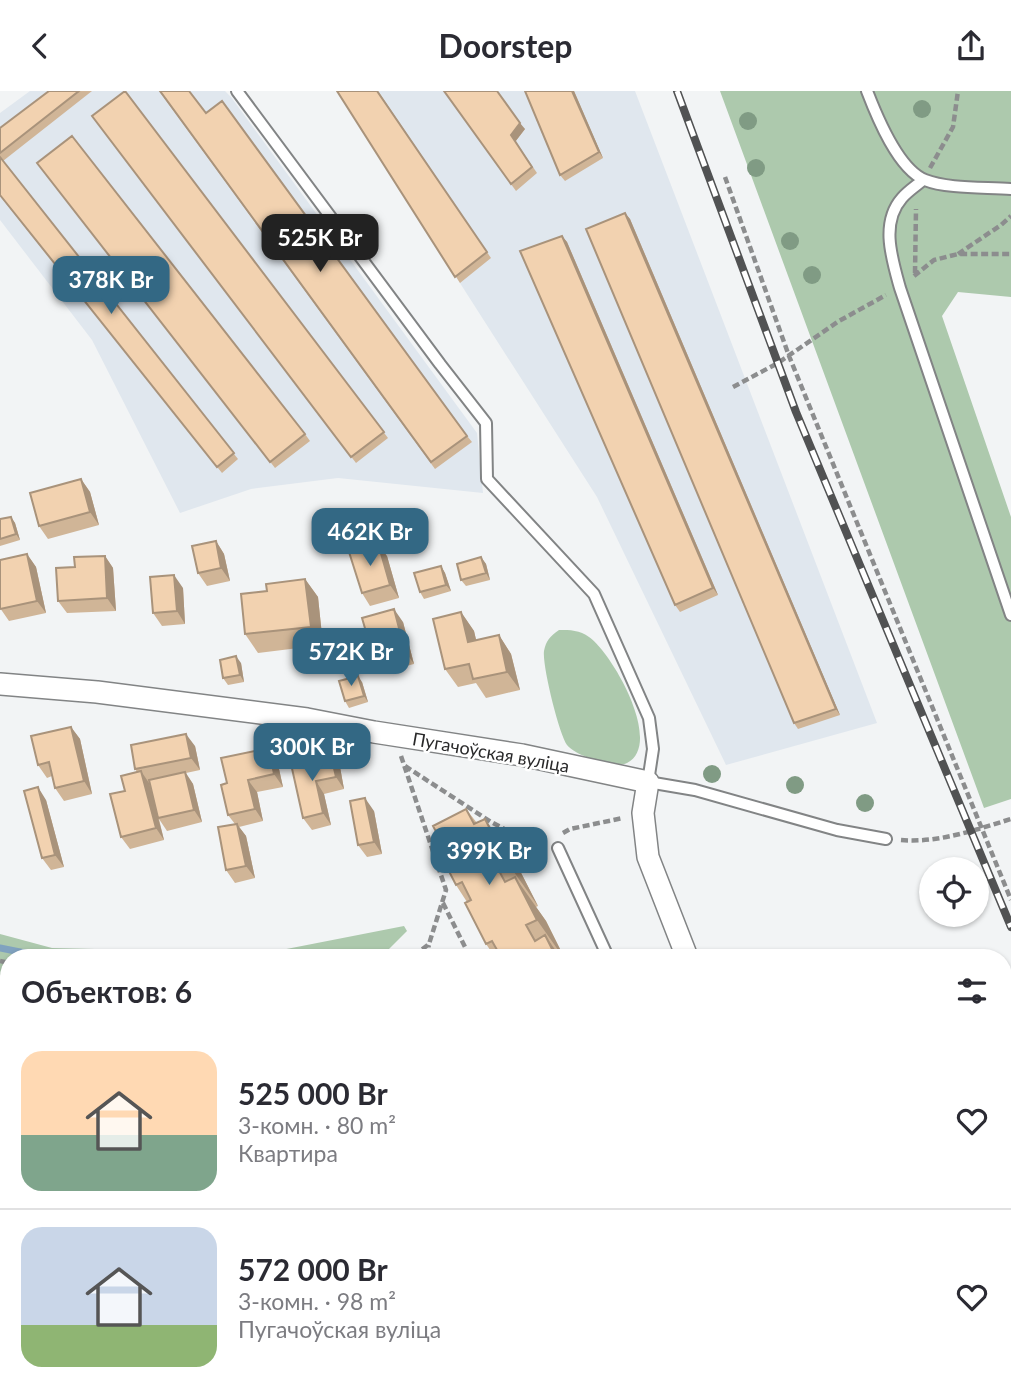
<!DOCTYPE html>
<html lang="ru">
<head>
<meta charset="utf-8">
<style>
	body { margin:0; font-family:Lato,sans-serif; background:#f7f7f7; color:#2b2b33; height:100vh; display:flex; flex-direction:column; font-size:26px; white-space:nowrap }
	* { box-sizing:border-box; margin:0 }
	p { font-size:23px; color:#7c7c81 }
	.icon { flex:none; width:38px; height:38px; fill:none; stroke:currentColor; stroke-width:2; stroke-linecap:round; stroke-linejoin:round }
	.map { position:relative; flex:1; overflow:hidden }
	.side { position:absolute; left:0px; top:858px; width:1012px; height:450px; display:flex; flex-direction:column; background:#fff; border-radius:28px 28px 0 0; box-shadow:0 2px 5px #0004 }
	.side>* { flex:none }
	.fabs { position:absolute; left:919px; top:766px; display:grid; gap:14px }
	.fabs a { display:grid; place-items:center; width:70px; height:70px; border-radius:50%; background:#fff; box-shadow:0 2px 5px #0004; font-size:35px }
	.price { position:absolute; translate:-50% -60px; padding:0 16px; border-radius:14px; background:#336884; color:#fff; font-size:23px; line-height:46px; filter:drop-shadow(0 2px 4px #0008) }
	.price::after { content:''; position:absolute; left:50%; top:42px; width:21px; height:16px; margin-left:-10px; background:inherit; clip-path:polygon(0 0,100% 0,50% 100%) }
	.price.active { background:#222; color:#fff }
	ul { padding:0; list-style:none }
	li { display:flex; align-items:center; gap:21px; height:175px; padding:0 21px }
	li+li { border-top:2px solid #e1e1e2 }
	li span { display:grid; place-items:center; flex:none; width:196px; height:140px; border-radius:21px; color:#555 }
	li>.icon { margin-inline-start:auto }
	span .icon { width:84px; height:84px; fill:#fffc; stroke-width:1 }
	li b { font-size:30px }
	h2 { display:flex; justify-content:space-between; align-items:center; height:84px; padding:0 21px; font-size:30px }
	header { display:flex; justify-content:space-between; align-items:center; height:91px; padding:0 21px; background:#fff; font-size:32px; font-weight:700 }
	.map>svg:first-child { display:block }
</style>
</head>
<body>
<header><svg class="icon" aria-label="back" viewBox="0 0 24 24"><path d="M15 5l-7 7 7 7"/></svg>Doorstep<svg class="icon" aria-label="share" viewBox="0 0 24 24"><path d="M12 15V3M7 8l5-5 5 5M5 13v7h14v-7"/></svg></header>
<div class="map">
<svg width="1011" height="1306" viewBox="0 0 1011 1306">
	<rect width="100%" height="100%" fill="#f2f4f5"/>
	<!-- built -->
	<path fill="#e0e7ee" d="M30,0H225L231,6L477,342L483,402L338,387L251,398L180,422L92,249L0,129V22Z
		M337,0H635L877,632L726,674L597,406Z"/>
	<!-- green -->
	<path fill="#adc9ad" d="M720,0H1011V206L958,201L942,225L1011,426V708L984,717Z
		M559,539C570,539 580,539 589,546C613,563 664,653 627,672C614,678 576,665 567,654C559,643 542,574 544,560C546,550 550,545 559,539Z
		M404,835L407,840L381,866H9V886L0,884V843L52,857L266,862Z
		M1011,1179V1306H996L991,1299L1003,1298V1182Z
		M386,1298L445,1299L449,1306H370Z
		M540,1299H652L656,1306H563Z"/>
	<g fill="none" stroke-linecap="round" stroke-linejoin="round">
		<!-- stream -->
		<path stroke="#80a2bf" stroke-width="7" d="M0,857L45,866"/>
		<defs>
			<path id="service" d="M237,0L440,273L486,332L487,388L594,503L649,627L653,658L648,691L695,699L837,739L886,748
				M867,0C877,26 898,78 925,89C947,98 987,96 1011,98
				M923,89C916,95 908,100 902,107C880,132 892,168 900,197L1011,524
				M558,757L608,866
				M0,911L9,914
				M792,1298L793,1301
				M40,1306L43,1298"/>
			<path id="minor" d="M0,593L97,601L307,628L374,641L522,664L648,691L643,722L648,766L687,866
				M863,1298L866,1306"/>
		</defs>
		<!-- service casing -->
		<use href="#service" stroke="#828485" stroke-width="14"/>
		<!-- minor casing -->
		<use href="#minor" stroke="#828485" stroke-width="24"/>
		<!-- path -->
		<path stroke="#8c8d8e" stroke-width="4.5" stroke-dasharray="7 3.5" stroke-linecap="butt" d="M930,77L953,36L958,0
			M725,86L789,265L1011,809
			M958,163L1001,134L1011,125
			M915,182L916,118
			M914,185L934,169L958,163H1011
			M733,296L778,272L839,230L886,204
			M401,665L446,799L429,853L412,866
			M405,675L491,731L539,756L542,763
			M563,742L570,738L623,727
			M901,749C939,752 975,739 1011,728
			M443,812L470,866
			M425,866L429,854
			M0,870L9,872
			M0,1254L9,1257
			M0,1298L9,1271
			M131,1298L138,1301L143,1298
			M449,1298L454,1306
			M525,1298L530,1306
			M540,1298L563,1306
			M652,1298L656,1306
			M832,1298L835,1306
			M362,1306L378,1298
			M599,1306L602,1298"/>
		<!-- service -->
		<use href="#service" stroke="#fff" stroke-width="10"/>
		<!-- minor -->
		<use href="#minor" stroke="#fff" stroke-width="21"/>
		<defs>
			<path id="rail" d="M677,0L796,321L1011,836"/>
		</defs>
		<!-- rail casing -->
		<use href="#rail" stroke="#515253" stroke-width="8"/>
		<!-- rail -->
		<use href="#rail" stroke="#fff" stroke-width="5" stroke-dasharray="16" stroke-linecap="butt"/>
	</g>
	<!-- trees -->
	<g fill="#809b84">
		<circle cx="922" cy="18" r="9"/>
		<circle cx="748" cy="30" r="9"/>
		<circle cx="756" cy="77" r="9"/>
		<circle cx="790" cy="150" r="9"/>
		<circle cx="812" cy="184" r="9"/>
		<circle cx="712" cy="683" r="9"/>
		<circle cx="795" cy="694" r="9"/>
		<circle cx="865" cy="712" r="9"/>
	</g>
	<!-- wall -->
	<path fill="#d0b597" d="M49,0H92L3,70L238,368L222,382L0,105V37Z
		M125,0L388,347L356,372L92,25Z
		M159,0L206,22L472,351L435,378Z
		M337,0H378L491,167L460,192Z
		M444,0L525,38L515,51L537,82L516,100Z
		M525,0H574L603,67L565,90L560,84Z
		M42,78L305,343L310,350L275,377Z
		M625,122L630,128L840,624L798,638L794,632Z
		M562,145L567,151L718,504L680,521L675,514Z
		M81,388L90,401L99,434L48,448L39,435Z
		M11,426L15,432L20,449L0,455V428Z
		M216,450L224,463L230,490L207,495L198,482Z
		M27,463L36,476L46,522L9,530L0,517Z
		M105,465L113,477L116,520L67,522L58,510L75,476Z
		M387,465L399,507L370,515L362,502Z
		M481,466L486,473L490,489L466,495L461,489Z
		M441,475L445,482L451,500L424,508L420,501Z
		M305,488L318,506L323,554L258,562L245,543L267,500Z
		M183,497L185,533L162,535L153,522Z
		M461,521L474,540L476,549L499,544L511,563L520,599L486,607L476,592L458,596L445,578Z
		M403,531L414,573L382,581L374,568Z
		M241,572L244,591L228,594L223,587Z
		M362,591L368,611L349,617L345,610Z
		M71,636L80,648L92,703L64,710L55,697L52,685L47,687L38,674Z
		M195,655L200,679L186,682L193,693L202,731L167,740L159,728L164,749L130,758L121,746L125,700L137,681L135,678Z
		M269,657L277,669L283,696L257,701L263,730L239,736L246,745L255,787L235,792L226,779L235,733L228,724L227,692Z
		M291,673L340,676L344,698L324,703L331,734L312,739L303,727Z
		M46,709L64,776L51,779L42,767Z
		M466,718L477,732L516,772L538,815L536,816L546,830L564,866H495L486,853L467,811L456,794L441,750Z
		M374,720L382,763L367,766L358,754Z
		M0,920L9,927V1000L1,997L0,1000Z
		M0,1019L9,1022V1136L8,1135L7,1137L9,1140V1172L1,1193H0Z
		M1003,1163L1008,1178L1003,1180Z
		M207,1298H321L306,1306H212Z
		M676,1298H745L750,1306H680Z"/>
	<!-- shaded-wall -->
	<path fill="#a9937b" d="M572,0H574L603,67L599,61Z
		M520,32L525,38L515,51L537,82L511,44Z
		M625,122L630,128L840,624L836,618Z
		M562,145L567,151L718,504L713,497Z
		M81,388L90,401L99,434L90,421Z
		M11,426L15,432L20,449L16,443Z
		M216,450L224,463L230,490L221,477Z
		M378,452L387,465L399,507L390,494Z
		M27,463L36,476L46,522L37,510Z
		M105,465L113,477L116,520L107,507Z
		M481,466L486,473L490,489L486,482Z
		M441,475L445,482L451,500L446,494Z
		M174,484L183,497L185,533L177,520Z
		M305,488L318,506L323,554L311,536Z
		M394,518L403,531L414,573L405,560Z
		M461,521L474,540L481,569L468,551Z
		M499,544L511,563L520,599L507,581Z
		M236,565L241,572L244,591L240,584Z
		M358,585L362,591L368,611L364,605Z
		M71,636L80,648L92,703L84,690Z
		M186,643L195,655L200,679L191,667Z
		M269,657L277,669L283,696L274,683Z
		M331,664L340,676L344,698L336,686Z
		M141,680L149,692L164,749L156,737Z
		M185,681L193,693L202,731L194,719Z
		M248,689L257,701L263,730L255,718Z
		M316,690L324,703L331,734L323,722Z
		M38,696L46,709L64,776L55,764Z
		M365,707L374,720L382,763L374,751Z
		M485,728L516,772L538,815L507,771Z
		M237,733L246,745L255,787L246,775Z
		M515,786L546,830L564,866H563L537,829Z
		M545,844L560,866H556Z
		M5,922L9,927V985L0,972V937Z
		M9,1072V1123L0,1111V1097Z
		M0,1124L8,1135L7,1137L9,1140V1172L1,1193L0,1192Z
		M1003,1163L1004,1165L1008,1178L1004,1171Z
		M738,1298H745L750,1306H743Z"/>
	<!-- building -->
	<path fill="#f2d2b0" stroke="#a9937b" stroke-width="2" d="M49,0H79L0,62V37Z
		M125,0L384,341L351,366L92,25Z
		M160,0H189L206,22L222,10L467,345L431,371Z
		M337,0H377L487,161L455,186Z
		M444,0H497L520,32L511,44L532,76L511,93Z
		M525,0H572L599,61L560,84Z
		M72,45L305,343L270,371L37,72Z
		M0,66L234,362L217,376L0,104Z
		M625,122L836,618L794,632L586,138Z
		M562,145L713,497L675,514L520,160Z
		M81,388L90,421L39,435L30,402Z
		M11,426L16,443L0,448V428Z
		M216,450L221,477L198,482L192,455Z
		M378,452L390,494L362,502L349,461Z
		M27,463L37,510L0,518V469Z
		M105,465L107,507L58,510L56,477L75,476L74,466Z
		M481,466L486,482L461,489L457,473Z
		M441,475L446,494L420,501L414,482Z
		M174,484L177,520L153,522L150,486Z
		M305,488L311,536L245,543L241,503L267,500L266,493Z
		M394,518L405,560L374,568L362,527Z
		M461,521L468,551L499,544L507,581L473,588L469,573L445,578L433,528Z
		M236,565L240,584L223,587L220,569Z
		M358,585L364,605L345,610L339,590Z
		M71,636L84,690L55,697L49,671L38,674L31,645Z
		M186,643L191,667L135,678L131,654Z
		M269,657L274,683L248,689L255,718L228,724L221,694L227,692L221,667Z
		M331,664L336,686L316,690L323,722L303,727L291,673Z
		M141,680L156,737L121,746L110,703L125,700L121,685Z
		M185,681L194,719L158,727L149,689Z
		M38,696L55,764L42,767L24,700Z
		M365,707L374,751L358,754L350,710Z
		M466,718L474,733L485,728L507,771L497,776L505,791L515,786L537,829L526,834L535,850L545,844L556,866H501L492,850L486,853L465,812L471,809L462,791L456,794L435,753L441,750L433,735Z
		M237,733L246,775L226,779L218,736Z
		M0,920L5,922L0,937Z
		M0,1019L9,1022V1072L0,1097Z
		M1011,1045V1106L1003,1085V1049Z
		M676,1298H738V1299L730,1303L732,1306H680Z"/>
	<g text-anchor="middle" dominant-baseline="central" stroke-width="5" stroke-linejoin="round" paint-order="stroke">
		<!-- street labels -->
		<g font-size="18" fill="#29292a" stroke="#fff">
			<text transform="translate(491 661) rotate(10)">Пугачоўская вуліца</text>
		</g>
	</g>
</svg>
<div class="fabs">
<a><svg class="icon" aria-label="locate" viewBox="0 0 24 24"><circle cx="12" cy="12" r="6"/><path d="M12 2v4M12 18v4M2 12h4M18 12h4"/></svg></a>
</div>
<b class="price active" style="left:320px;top:183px">525K Br</b>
<b class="price" style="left:111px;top:225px">378K Br</b>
<b class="price" style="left:370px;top:477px">462K Br</b>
<b class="price" style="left:351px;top:597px">572K Br</b>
<b class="price" style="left:312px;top:692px">300K Br</b>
<b class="price" style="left:489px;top:796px">399K Br</b>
<section class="side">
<h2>Объектов: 6<svg class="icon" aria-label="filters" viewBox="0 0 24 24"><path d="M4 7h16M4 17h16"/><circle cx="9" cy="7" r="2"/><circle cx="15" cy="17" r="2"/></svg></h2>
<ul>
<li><span style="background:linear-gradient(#ffd9b3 60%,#7fa58c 0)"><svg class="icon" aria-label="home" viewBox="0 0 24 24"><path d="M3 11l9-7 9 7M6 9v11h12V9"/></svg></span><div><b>525 000 Br</b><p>3-комн. · 80 m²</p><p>Квартира</p></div><svg class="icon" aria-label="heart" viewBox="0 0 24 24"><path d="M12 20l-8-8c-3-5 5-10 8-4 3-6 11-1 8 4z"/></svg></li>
<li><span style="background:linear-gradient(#c9d6e8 70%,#8fb573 0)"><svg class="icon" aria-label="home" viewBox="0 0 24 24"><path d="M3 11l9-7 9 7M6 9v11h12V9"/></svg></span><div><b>572 000 Br</b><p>3-комн. · 98 m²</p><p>Пугачоўская вуліца</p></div><svg class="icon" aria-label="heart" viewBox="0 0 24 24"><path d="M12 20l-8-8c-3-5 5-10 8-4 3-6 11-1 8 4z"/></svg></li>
</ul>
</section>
</div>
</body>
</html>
